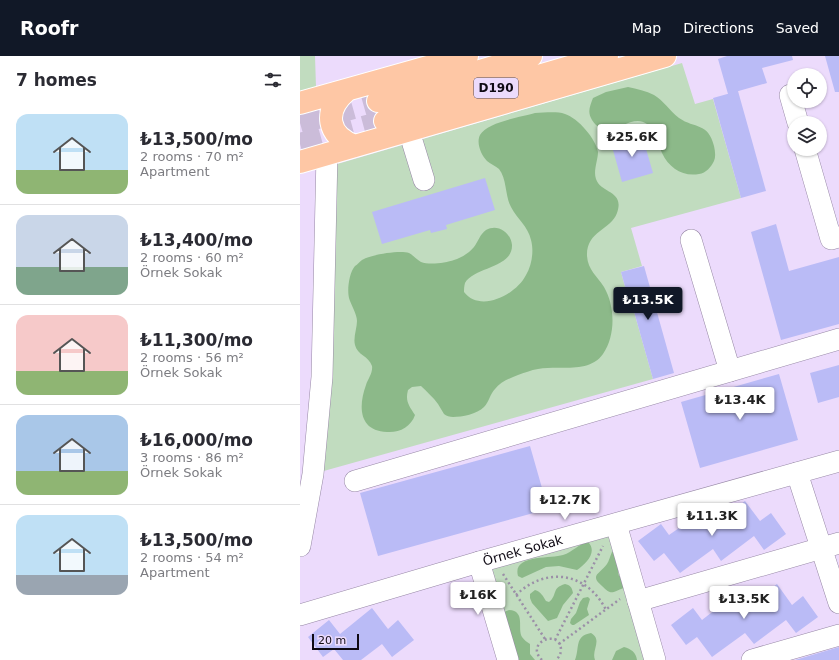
<!DOCTYPE html>
<html lang="en">
<head>
<meta charset="utf-8">
<style>
	body { margin:0; font-family:"DejaVu Sans",sans-serif; background:#f7f7f7; color:#2b2b33; height:100vh; display:flex; flex-direction:column; font-size:15px; white-space:nowrap }
	* { box-sizing:border-box; margin:0 }
	p { font-size:13px; color:#7c7c81 }
	.icon { flex:none; width:22px; height:22px; fill:none; stroke:currentColor; stroke-width:2; stroke-linecap:round; stroke-linejoin:round }
	.map { position:relative; flex:1; overflow:hidden }
	.details { display:flex; flex-direction:column; background:#fff; width:300px }
	.details>* { flex:none }
	.fabs { position:absolute; left:487px; top:12px; display:grid; gap:8px }
	.fabs a { display:grid; place-items:center; width:40px; height:40px; border-radius:50%; background:#fff; box-shadow:0 1px 3px #0004; font-size:20px }
	.scale { position:absolute; left:12px; bottom:10px; width:47px; box-sizing:border-box; padding-left:4px; border:2px solid #0f0a14; border-top:0; font-size:11px; line-height:14px; white-space:nowrap; color:#0f0a14; -webkit-text-stroke:3px #ecdbfc; paint-order:stroke }
	.price { position:absolute; translate:-50% -34px; padding:0 9px; border-radius:4px; background:#fff; color:#222; font-size:13px; line-height:26px; filter:drop-shadow(0 1px 2px #0008) }
	.price::after { content:''; position:absolute; left:50%; top:24px; width:12px; height:9px; margin-left:-6px; background:inherit; clip-path:polygon(0 0,100% 0,50% 100%) }
	.price.on { background:#111827; color:#fff }
	ul { padding:0; list-style:none }
	li { display:flex; align-items:center; gap:12px; height:100px; padding:0 16px }
	li+li { border-top:1px solid #e1e1e2 }
	li span { display:grid; place-items:center; flex:none; width:112px; height:80px; border-radius:12px; color:#555 }
	li>.icon { margin-inline-start:auto }
	span .icon { width:48px; height:48px; fill:#fffc; stroke-width:1 }
	li b { font-size:17px }
	h2 { display:flex; justify-content:space-between; align-items:center; height:48px; padding:0 16px; font-size:17px }
	header { display:flex; align-items:center; gap:24px; box-sizing:border-box; height:56px; padding:0 20px; background:#111827; color:#fff }
	header strong { font-size:19px }
	nav { display:flex; gap:22px; margin-inline-start:auto; font-size:14px }
	main { display:flex; flex:1; min-height:0 }
	.map>svg:first-child { display:block }
</style>
</head>
<body>
<header>
<strong>Roofr</strong>
<nav><a>Map</a><a>Directions</a><a>Saved</a></nav>
</header>
<main>
<section class="details">
<h2>7 homes<svg class="icon" aria-label="filters" viewBox="0 0 24 24"><path d="M4 7h16M4 17h16"/><circle cx="9" cy="7" r="2"/><circle cx="15" cy="17" r="2"/></svg></h2>
<ul>
<li><span style="background:linear-gradient(#bfe0f5 70%,#8fb573 0)"><svg class="icon" aria-label="home" viewBox="0 0 24 24"><path d="M3 11l9-7 9 7M6 9v11h12V9"/></svg></span><div><b>₺13,500/mo</b><p>2 rooms · 70 m²</p><p>Apartment</p></div></li>
<li><span style="background:linear-gradient(#c9d6e8 65%,#7fa58c 0)"><svg class="icon" aria-label="home" viewBox="0 0 24 24"><path d="M3 11l9-7 9 7M6 9v11h12V9"/></svg></span><div><b>₺13,400/mo</b><p>2 rooms · 60 m²</p><p>Örnek Sokak</p></div></li>
<li><span style="background:linear-gradient(#f6c9c9 70%,#8fb573 0)"><svg class="icon" aria-label="home" viewBox="0 0 24 24"><path d="M3 11l9-7 9 7M6 9v11h12V9"/></svg></span><div><b>₺11,300/mo</b><p>2 rooms · 56 m²</p><p>Örnek Sokak</p></div></li>
<li><span style="background:linear-gradient(#a9c7e8 70%,#8fb573 0)"><svg class="icon" aria-label="home" viewBox="0 0 24 24"><path d="M3 11l9-7 9 7M6 9v11h12V9"/></svg></span><div><b>₺16,000/mo</b><p>3 rooms · 86 m²</p><p>Örnek Sokak</p></div></li>
<li><span style="background:linear-gradient(#bfe0f5 75%,#9aa5b1 0)"><svg class="icon" aria-label="home" viewBox="0 0 24 24"><path d="M3 11l9-7 9 7M6 9v11h12V9"/></svg></span><div><b>₺13,500/mo</b><p>2 rooms · 54 m²</p><p>Apartment</p></div></li>
</ul>
</section>
<div class="map">
<svg width="539" height="604" viewBox="0 0 539 604">
	<rect width="100%" height="100%" fill="#ecdbfc"/>
	<!-- green -->
	<path fill="#c1dcbf" d="M0,0H15L16,31L0,35Z
		M382,7L395,48L413,43L441,142L331,172L342,210L321,216L331,252H333L353,323L13,418L27,111Z
		M316,468L355,604H208L179,506Z"/>
	<!-- forest -->
	<path fill="#8cb989" d="M328,31C337,33 346,35 354,39C363,44 370,55 379,62C395,73 408,66 414,90C415,95 416,100 414,105C411,111 406,117 399,118C383,121 369,112 362,97C358,88 356,74 347,68C330,55 308,89 292,64C287,56 290,50 293,42L306,36Z
		M235,57C244,57 256,55 265,58C278,62 296,83 298,96C298,104 293,115 296,123C301,138 325,134 317,157C311,174 286,175 287,200C288,214 297,220 304,231C315,250 316,279 303,298C289,318 259,309 238,313C231,314 224,317 218,319C210,322 200,326 195,333C190,338 189,346 184,351C177,358 162,361 153,361C150,361 146,360 144,358C142,355 140,351 138,348C133,341 127,336 121,330L112,331L108,334C105,345 109,350 115,359C111,371 99,377 87,376C59,375 58,351 66,329C68,323 73,317 72,310C69,300 57,299 55,289C53,282 57,272 57,265C57,258 51,249 49,242C47,234 49,217 55,210C57,209 59,206 62,204C70,199 99,194 109,197C113,199 117,204 121,206C129,209 146,207 154,204C161,202 169,197 174,191C178,186 180,178 186,174C198,167 211,177 212,189C213,212 174,211 165,227C164,230 164,234 164,236C180,257 216,239 226,219C232,209 234,195 231,184C228,170 217,163 211,151C205,140 207,123 199,113C196,110 190,108 187,105C181,99 176,87 180,79C187,66 221,61 235,57Z
		M288,486C298,496 286,508 277,514L259,510L246,511L222,522L218,520C212,498 251,503 263,499C273,496 278,488 288,486Z
		M317,495L319,510L318,516L319,520L323,521L324,532C312,536 312,540 302,530C289,519 300,518 307,508C309,505 310,500 312,496Z
		M265,528C270,529 272,531 273,537L263,549L257,562L248,565L232,547L230,542V538L235,534C241,536 243,540 246,545L249,546C258,539 251,532 265,528Z
		M288,541L290,543L287,553L289,559L274,569H272L270,567L271,563L276,557L280,546L283,542Z
		M209,554C226,555 217,572 222,581C224,584 227,586 230,588V598L235,604H217L213,584L204,556Z
		M291,577C303,584 291,594 295,604H275C280,592 274,580 291,577Z
		M324,591C331,593 336,596 337,604H312L316,595Z"/>
	<!-- building -->
	<path fill="#babbf6" d="M427,0H492L493,4L462,12L467,27L428,38L418,3Z
		M525,0H539V36H535Z
		M438,35L466,135L441,142L413,42Z
		M342,79L353,117L322,126L311,87Z
		M185,122L195,154L146,169L147,173L131,177L130,174L82,188L72,156Z
		M476,168L489,215L539,201V268L481,284L451,176Z
		M344,210L374,317L353,323L333,252H331L321,216Z
		M539,309V341L518,347L510,317Z
		M479,318L498,384L400,412L381,346Z
		M230,390L248,453L78,500L60,437Z
		M445,445L460,465L471,457L486,478L464,494L454,480L421,505L413,493L380,517L364,497L354,505L338,485L361,468L369,479L402,456L412,469Z
		M477,528L492,549L503,540L518,561L496,577L486,564L454,588L445,577L412,601L397,581L386,589L371,569L393,552L402,564L434,539L444,553Z
		M72,552L88,573L98,564L114,584L92,601L82,588L61,604H43L34,593L23,601L8,581L29,564L40,578Z
		M539,591V604H495Z"/>
	<g fill="none" stroke-linecap="round" stroke-linejoin="round">
		<!-- highway-tunnel -->
		<path stroke="#cbbcd9" stroke-width="22" stroke-dasharray="22 11" stroke-linecap="butt" d="M0,67L78,45
			M0,88L85,65"/>
		<defs>
			<g id="minor">
				<path d="M490,39L498,67"/>
				<path d="M109,75L124,124"/>
				<path d="M505,93L531,183L539,181"/>
				<path d="M391,184L430,315"/>
				<path d="M497,417L539,547"/>
				<path d="M55,425L539,283"/>
				<path d="M316,468L355,604"/>
				<path d="M0,490L13,418L22,321L27,98"/>
				<path d="M179,506L208,604"/>
				<path d="M338,545L539,487"/>
				<path id="s1" d="M0,559L179,506L539,405"/>
				<path d="M452,604L539,579"/>
			</g>
			<path id="highway" d="M46,35C23,55 27,80 55,90
				M78,45L231,0
				M0,47L167,0
				M85,65L307,0
				M0,106L365,0"/>
		</defs>
		<!-- minor casing -->
		<use href="#minor" stroke="#9788a6" stroke-width="22"/>
		<!-- highway casing -->
		<use href="#highway" stroke="#fff" stroke-width="24"/>
		<!-- path -->
		<path stroke="#9b8fa7" stroke-width="2.5" stroke-dasharray="2 3" stroke-linecap="butt" d="M203,518L245,583
			M216,539C246,510 287,516 306,554
			M255,584L303,490
			M259,588L320,543
			M242,604C224,587 259,572 261,593C261,598 259,601 256,604"/>
		<!-- minor -->
		<use href="#minor" stroke="#fff" stroke-width="21"/>
		<!-- highway -->
		<use href="#highway" stroke="#fec7a5" stroke-width="22"/>
	</g>
	<g text-anchor="middle" dominant-baseline="central" stroke-width="3" stroke-linejoin="round" paint-order="stroke">
		<!-- shield labels -->
		<rect fill="#ecdbfc" stroke="#51495a" stroke-width="1" x="174" y="22" width="44" height="20" rx="3"/>
		<g font-size="12" font-weight="bold" fill="#0f0a14">
			<text x="196" y="32">D190</text>
		</g>
		<!-- street labels -->
		<g font-size="13" fill="#0f0a14" stroke="#ecdbfc">
			<text stroke="none"><textPath href="#s1" startOffset="232">Örnek Sokak</textPath></text>
		</g>
	</g>
</svg>
<div class="fabs">
<a><svg class="icon" aria-label="locate" viewBox="0 0 24 24"><circle cx="12" cy="12" r="6"/><path d="M12 2v4M12 18v4M2 12h4M18 12h4"/></svg></a>
<a><svg class="icon" aria-label="layers" viewBox="0 0 24 24"><path d="M12 4l9 5-9 5-9-5zM3 14l9 5 9-5"/></svg></a>
</div>
<div class="scale">20 m</div>
<b class="price" style="left:332px;top:102px">₺25.6K</b>
<b class="price on" style="left:348px;top:265px">₺13.5K</b>
<b class="price" style="left:440px;top:365px">₺13.4K</b>
<b class="price" style="left:265px;top:465px">₺12.7K</b>
<b class="price" style="left:412px;top:481px">₺11.3K</b>
<b class="price" style="left:178px;top:560px">₺16K</b>
<b class="price" style="left:444px;top:564px">₺13.5K</b>
</div>
</main>
</body>
</html>
